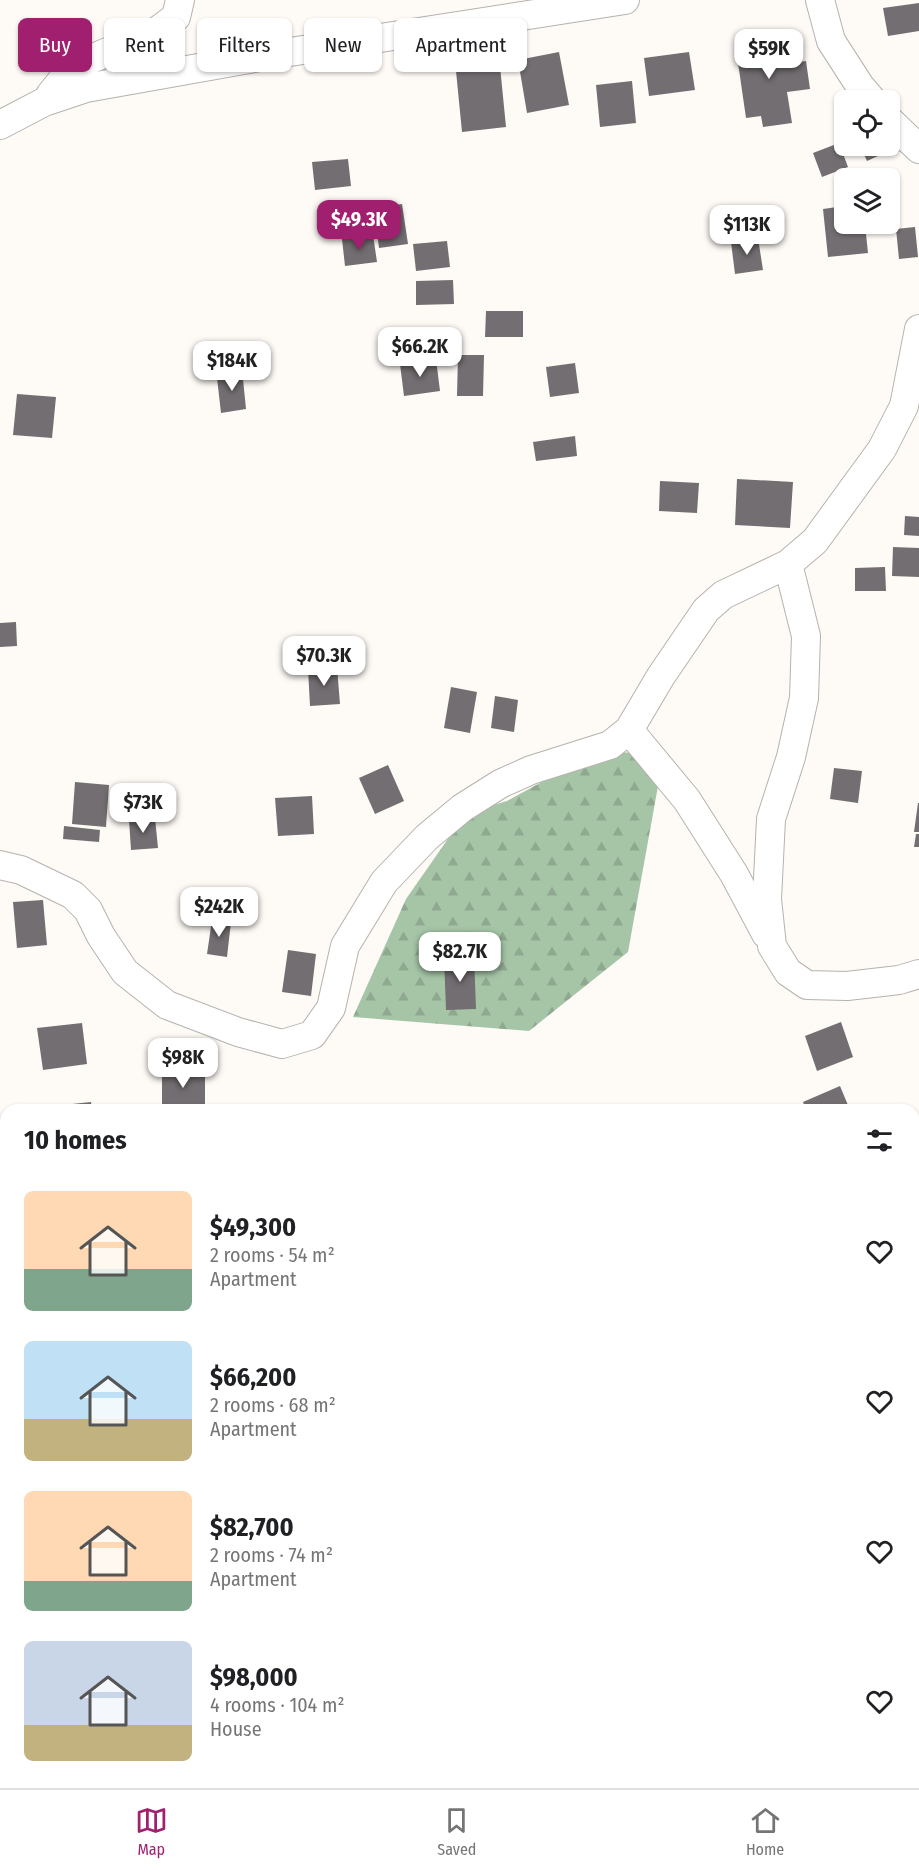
<!DOCTYPE html>
<html lang="en">
<head>
<meta charset="utf-8">
<style>
	body { margin:0; font-family:"Fira Sans Condensed",sans-serif; background:#f6f6f6; color:#202124; height:100vh; display:flex; flex-direction:column; font-size:22px; white-space:nowrap }
	* { box-sizing:border-box; margin:0 }
	p { font-size:20px; color:#757577 }
	.icon { flex:none; width:33px; height:33px; fill:none; stroke:currentColor; stroke-width:2; stroke-linecap:round; stroke-linejoin:round }
	.map { position:relative; flex:1; overflow:hidden }
	.sheet { position:absolute; left:0px; top:1104px; width:920px; height:684px; display:flex; flex-direction:column; background:#fff; border-radius:18px 18px 0 0; box-shadow:0 2px 4px #0004 }
	.sheet>* { flex:none }
	.hud { position:absolute; left:18px; top:18px; width:600px; height:54px; display:flex; gap:12px }
	.fabs { position:absolute; left:834px; top:90px; display:grid; gap:12px }
	.fabs a { display:grid; place-items:center; width:66px; height:66px; border-radius:9px; background:#fff; box-shadow:0 2px 4px #0004; font-size:30px }
	.price { position:absolute; translate:-50% -51px; padding:0 14px; border-radius:12px; background:#fff; color:#222; font-size:20px; line-height:39px; filter:drop-shadow(0 2px 3px #0008) }
	.price::after { content:''; position:absolute; left:50%; top:36px; width:18px; height:14px; margin-left:-9px; background:inherit; clip-path:polygon(0 0,100% 0,50% 100%) }
	.price.on { background:#a11f6f; color:#fff }
	ul { padding:0; list-style:none }
	li { display:flex; align-items:center; gap:18px; height:150px; padding:0 24px }
	li span { display:grid; place-items:center; flex:none; width:168px; height:120px; border-radius:9px; color:#555 }
	li>.icon { margin-inline-start:auto }
	span .icon { width:72px; height:72px; fill:#fffc; stroke-width:1 }
	li b { font-size:26px }
	h2 { display:flex; justify-content:space-between; align-items:center; height:72px; padding:0 24px; font-size:26px }
	.chip { padding:0 21px; border-radius:9px; background:#fff; box-shadow:0 2px 4px #0004; font-size:21px; line-height:54px }
	.chip.on { background:#a11f6f; color:#fff }
	.tab-bar { display:flex; justify-content:space-around; align-items:center; height:84px; border-top:2px solid #e0e0e0; background:#fff; font-size:16px; color:#757577 }
	.tab-bar a { display:grid; justify-items:center; gap:3px }
	.tab-bar .on { color:#a11f6f }
	.map>svg:first-child { display:block }
</style>
</head>
<body>
<div class="map">
<svg width="919" height="1788" viewBox="0 0 919 1788">
	<defs>
		<pattern id="forest-firs" width="22" height="20" patternUnits="userSpaceOnUse" patternTransform="scale(1.5)"><rect width="22" height="20" fill="#a6c5a7"/><path d="M5 1l3.5 6h-7zM16 11l3.5 6h-7z" fill="#8ea98f"/></pattern>
	</defs>
	<rect width="100%" height="100%" fill="#fefaf6"/>
	<!-- forest -->
	<path fill="url(#forest-firs)" d="M596,752L664,753L628,952L529,1031L353,1017L406,899L466,813L507,801Z"/>
	<!-- building -->
	<path fill="#736e71" d="M919,3V31L888,36L883,8Z
		M780,36L783,64L806,61L810,89L787,92L792,123L763,127L761,116L746,118L735,42Z
		M559,52L569,105L527,113L518,60Z
		M689,52L695,90L649,96L644,58Z
		M500,66L506,127L462,132L456,71Z
		M632,81L636,123L600,127L596,85Z
		M903,136L908,146L891,156L885,146H890Z
		M839,143L848,167L822,177L813,153Z
		M871,146H874L878,156L867,161L862,150Z
		M348,159L351,186L315,190L312,162Z
		M402,204L408,244L379,248L374,208Z
		M844,206V224H886L887,232L866,234L868,253L828,257L823,209Z
		M915,227L918,257L899,259L896,229Z
		M373,235L377,262L345,266L342,239Z
		M758,238L763,270L735,274L731,242Z
		M447,241L450,267L416,271L413,244Z
		M453,280L454,304L416,305V281Z
		M486,311H523V337H485Z
		M458,355H484L483,396H457Z
		M436,359L440,391L404,396L400,364Z
		M575,363L579,393L550,397L546,367Z
		M242,369L246,409L221,413L217,378L231,376L230,370Z
		M17,394L56,397L52,438L13,435Z
		M575,436L577,456L536,461L533,442Z
		M737,479L793,482L790,528L735,525Z
		M660,481L699,483L697,513L659,511Z
		M905,516L919,517V536L904,535Z
		M893,547L919,548V577L892,576Z
		M885,567L886,591H855V568Z
		M16,622L17,646L0,647V623Z
		M337,667L340,704L310,706L308,669Z
		M451,687L477,692L470,733L444,728Z
		M495,696L518,700L514,732L491,728Z
		M388,765L404,801L375,814L359,778Z
		M834,768L862,771L858,803L830,799Z
		M75,782L109,785L106,827L72,824Z
		M312,796L314,834L278,836L275,798Z
		M918,803H919V832H914Z
		M155,818L158,848L131,850L129,820Z
		M64,826L100,830L99,842L63,839Z
		M916,834H919V847H914Z
		M43,900L47,945L17,948L13,902Z
		M212,920L231,922L227,957L207,954Z
		M288,950L316,954L311,996L282,992Z
		M474,956L476,1009L446,1010L444,957Z
		M841,1022L853,1057L817,1071L805,1036Z
		M82,1023L87,1064L43,1070L37,1028Z
		M162,1068L205,1069V1110H162Z
		M840,1086L850,1110H806L803,1102Z
		M91,1102L92,1110H64L63,1105Z
		M0,1449L6,1450V1485L0,1484Z
		M0,1492L6,1493V1507L0,1506Z
		M0,1537L6,1538V1564L0,1563Z"/>
	<g fill="none" stroke-linecap="round" stroke-linejoin="round">
		<defs>
			<path id="street" d="M820,0L831,41L860,86L872,100
				M50,95L62,80L91,59L157,31L176,17L180,0
				M890,121L919,149
				M0,125L44,102L86,88L277,54L625,0
				M788,564L806,636L804,698L791,757L771,819L767,899L772,946L788,972L807,985L847,986L899,980L919,974
				M629,730L687,800L734,874L766,934
				M0,865L21,870L73,895L88,910L101,936L125,972L167,1005L238,1032L282,1044L312,1035L331,1008L345,946L384,882L427,837L462,808L500,784L531,770L610,745L629,730L661,676L706,610L723,595L788,564L815,541L882,449L904,406L919,329
				M0,1716L6,1722
				M73,1782L81,1788"/>
		</defs>
		<!-- street casing -->
		<use href="#street" stroke="#b6b2ae" stroke-width="30"/>
		<!-- street -->
		<use href="#street" stroke="#fff" stroke-width="28"/>
	</g>
</svg>
<div class="fabs">
<a><svg class="icon" aria-label="locate" viewBox="0 0 24 24"><circle cx="12" cy="12" r="6"/><path d="M12 2v4M12 18v4M2 12h4M18 12h4"/></svg></a>
<a><svg class="icon" aria-label="layers" viewBox="0 0 24 24"><path d="M12 4l9 5-9 5-9-5zM3 14l9 5 9-5"/></svg></a>
</div>
<b class="price" style="left:769px;top:80px">$59K</b>
<b class="price on" style="left:359px;top:251px">$49.3K</b>
<b class="price" style="left:747px;top:256px">$113K</b>
<b class="price" style="left:420px;top:378px">$66.2K</b>
<b class="price" style="left:232px;top:392px">$184K</b>
<b class="price" style="left:324px;top:687px">$70.3K</b>
<b class="price" style="left:143px;top:834px">$73K</b>
<b class="price" style="left:219px;top:938px">$242K</b>
<b class="price" style="left:460px;top:983px">$82.7K</b>
<b class="price" style="left:183px;top:1089px">$98K</b>
<div class="hud">
<a class="chip on">Buy</a>
<a class="chip">Rent</a>
<a class="chip">Filters</a>
<a class="chip">New</a>
<a class="chip">Apartment</a>
</div>
<section class="sheet">
<h2>10 homes<svg class="icon" aria-label="filters" viewBox="0 0 24 24"><path d="M4 7h16M4 17h16"/><circle cx="9" cy="7" r="2"/><circle cx="15" cy="17" r="2"/></svg></h2>
<ul>
<li><span style="background:linear-gradient(#ffd9b3 65%,#7fa58c 0)"><svg class="icon" aria-label="home" viewBox="0 0 24 24"><path d="M3 11l9-7 9 7M6 9v11h12V9"/></svg></span><div><b>$49,300</b><p>2 rooms · 54 m²</p><p>Apartment</p></div><svg class="icon" aria-label="heart" viewBox="0 0 24 24"><path d="M12 20l-8-8c-3-5 5-10 8-4 3-6 11-1 8 4z"/></svg></li>
<li><span style="background:linear-gradient(#bfe0f5 65%,#c2b280 0)"><svg class="icon" aria-label="home" viewBox="0 0 24 24"><path d="M3 11l9-7 9 7M6 9v11h12V9"/></svg></span><div><b>$66,200</b><p>2 rooms · 68 m²</p><p>Apartment</p></div><svg class="icon" aria-label="heart" viewBox="0 0 24 24"><path d="M12 20l-8-8c-3-5 5-10 8-4 3-6 11-1 8 4z"/></svg></li>
<li><span style="background:linear-gradient(#ffd9b3 75%,#7fa58c 0)"><svg class="icon" aria-label="home" viewBox="0 0 24 24"><path d="M3 11l9-7 9 7M6 9v11h12V9"/></svg></span><div><b>$82,700</b><p>2 rooms · 74 m²</p><p>Apartment</p></div><svg class="icon" aria-label="heart" viewBox="0 0 24 24"><path d="M12 20l-8-8c-3-5 5-10 8-4 3-6 11-1 8 4z"/></svg></li>
<li><span style="background:linear-gradient(#c9d6e8 70%,#c2b280 0)"><svg class="icon" aria-label="home" viewBox="0 0 24 24"><path d="M3 11l9-7 9 7M6 9v11h12V9"/></svg></span><div><b>$98,000</b><p>4 rooms · 104 m²</p><p>House</p></div><svg class="icon" aria-label="heart" viewBox="0 0 24 24"><path d="M12 20l-8-8c-3-5 5-10 8-4 3-6 11-1 8 4z"/></svg></li>
</ul>
</section>
</div>
<nav class="tab-bar">
<a class="on"><svg class="icon" aria-label="map" viewBox="0 0 24 24"><path d="M3 6l6-2 6 2 6-2v14l-6 2-6-2-6 2zM9 4v14M15 6v14"/></svg>Map</a>
<a><svg class="icon" aria-label="saved" viewBox="0 0 24 24"><path d="M7 4h10v16l-5-4-5 4z"/></svg>Saved</a>
<a><svg class="icon" aria-label="home" viewBox="0 0 24 24"><path d="M3 11l9-7 9 7M6 9v11h12V9"/></svg>Home</a>
</nav>
</body>
</html>
